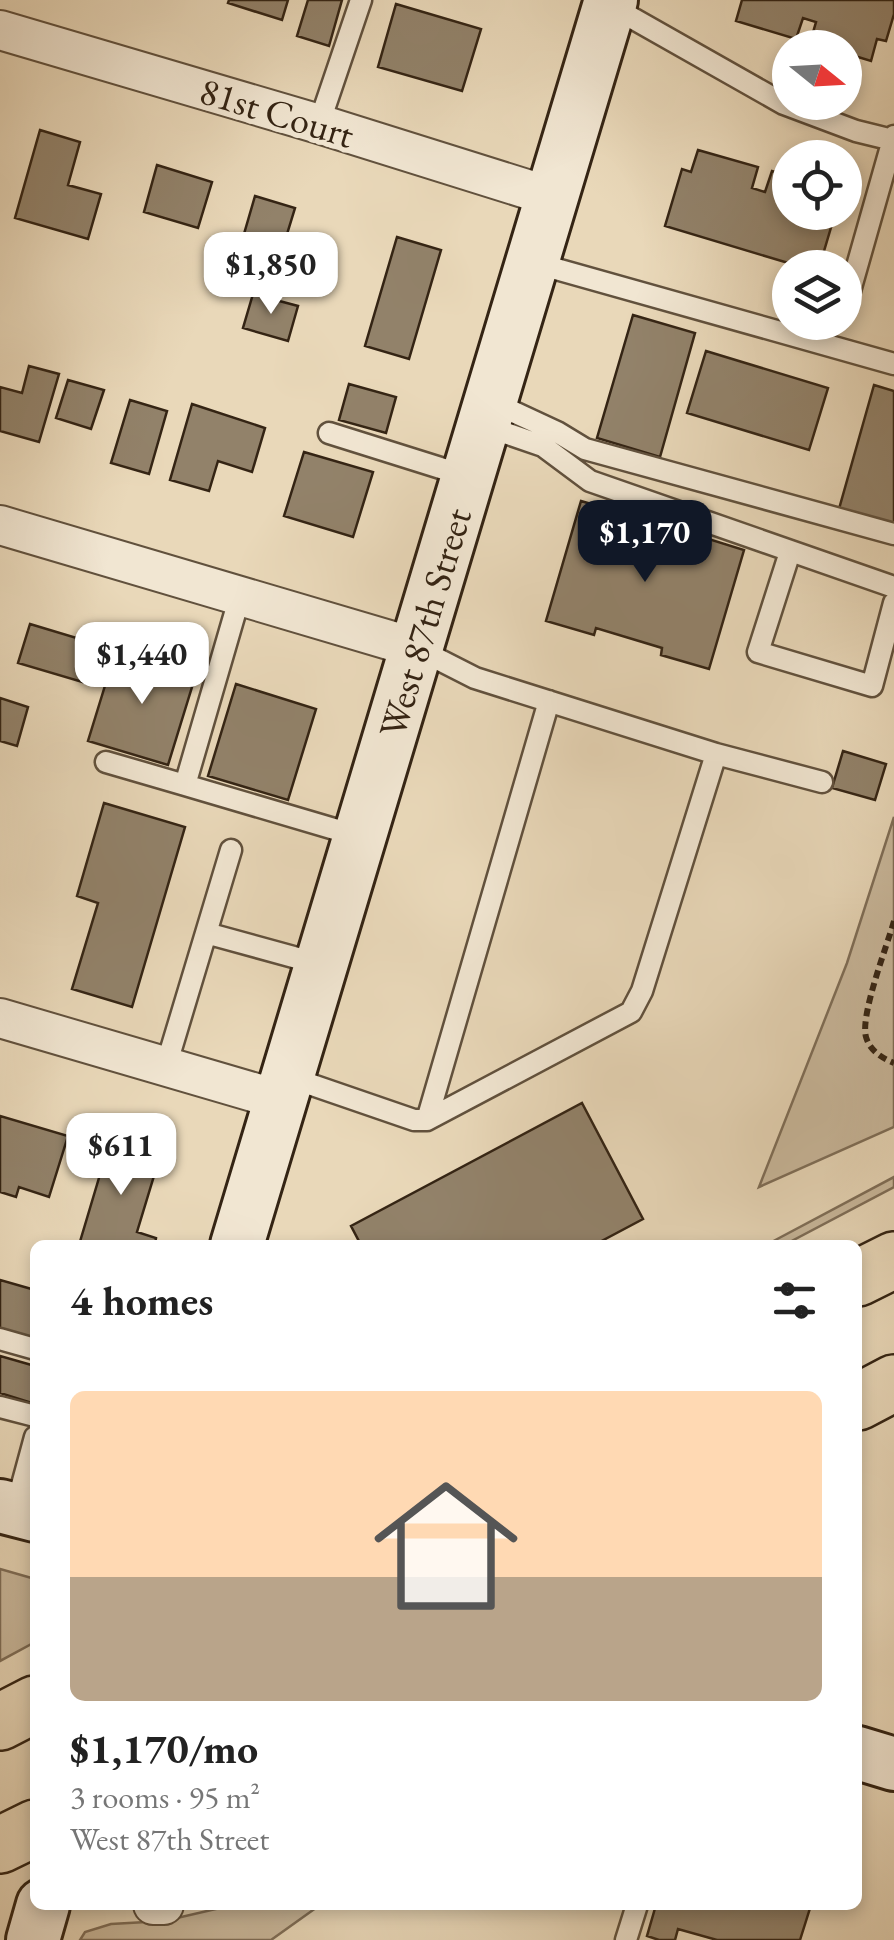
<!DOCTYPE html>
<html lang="en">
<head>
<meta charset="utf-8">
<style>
	body { margin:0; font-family:"EB Garamond",serif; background:#f6f6f6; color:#222; height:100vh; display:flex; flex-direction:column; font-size:38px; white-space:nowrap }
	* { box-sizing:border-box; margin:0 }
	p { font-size:32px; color:#767676 }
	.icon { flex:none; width:55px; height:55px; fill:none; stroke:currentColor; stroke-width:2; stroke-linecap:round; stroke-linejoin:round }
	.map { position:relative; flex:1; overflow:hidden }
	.side { position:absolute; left:30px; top:1240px; width:832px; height:670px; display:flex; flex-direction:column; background:#fff; border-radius:15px; box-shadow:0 5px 15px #0003 }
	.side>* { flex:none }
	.needle { width:65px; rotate:108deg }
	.fabs { position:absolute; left:772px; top:30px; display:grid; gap:20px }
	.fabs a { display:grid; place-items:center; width:90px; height:90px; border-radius:50%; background:#fff; box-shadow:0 5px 15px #0003; font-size:50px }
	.price { position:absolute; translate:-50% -85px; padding:0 22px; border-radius:20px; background:#fff; color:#222; font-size:32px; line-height:65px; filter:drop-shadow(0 2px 5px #0008) }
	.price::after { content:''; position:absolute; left:50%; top:60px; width:30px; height:22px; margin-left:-15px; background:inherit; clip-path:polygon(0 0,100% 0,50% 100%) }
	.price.on { background:#111827; color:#fff }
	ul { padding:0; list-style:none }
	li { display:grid; align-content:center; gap:20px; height:530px; padding:0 40px }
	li+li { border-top:2px solid #e0e0e0 }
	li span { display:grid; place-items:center; height:310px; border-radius:15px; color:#555 }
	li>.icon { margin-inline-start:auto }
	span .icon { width:180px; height:180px; fill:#fffc; stroke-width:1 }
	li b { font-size:42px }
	h2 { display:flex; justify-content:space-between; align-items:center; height:120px; padding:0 40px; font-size:42px }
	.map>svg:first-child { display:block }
</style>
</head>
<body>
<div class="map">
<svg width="894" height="1940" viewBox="0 0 894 1940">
	<rect width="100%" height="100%" fill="#e9d8b9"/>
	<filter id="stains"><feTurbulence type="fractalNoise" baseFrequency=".002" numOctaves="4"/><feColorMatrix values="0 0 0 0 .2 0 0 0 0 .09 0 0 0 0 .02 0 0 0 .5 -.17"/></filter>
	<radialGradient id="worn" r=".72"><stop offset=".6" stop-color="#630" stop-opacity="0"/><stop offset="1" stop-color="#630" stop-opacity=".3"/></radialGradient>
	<!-- green -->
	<path fill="#cab99d" stroke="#7f6e58" stroke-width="2.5" d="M894,817V1127L759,1187L847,963Z
		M894,1177V1187L784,1245H766Z
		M0,1569L35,1579V1642L0,1661Z
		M233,1905H320L271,1940H80L85,1932L111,1924L164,1921Z"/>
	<!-- building -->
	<path fill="#92826a" stroke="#342414" stroke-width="2.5" d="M229,0H288L282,20L228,3Z
		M308,0H342L329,46L297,36Z
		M742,0H894V14L886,41L877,39L871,61L845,53V48H826L810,43L816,22L803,18L796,39L736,21Z
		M396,4L481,29L462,91L378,67Z
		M40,130L80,142L68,185L101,194L88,239L15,218Z
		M698,150L758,167L752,188L765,192L772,171L790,176V212L835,214L819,268H805L665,226L682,169L691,172Z
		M157,165L212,182L198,228L144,212Z
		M255,196L295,208L276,270L237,258Z
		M397,237L441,250L409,359L365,346Z
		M253,294L298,306L288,341L243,328Z
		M633,315L695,333L660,457L597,438Z
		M706,351L828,388L809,450L687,413Z
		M29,366L59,374L39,442L0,431V387L22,393Z
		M68,380L104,390L91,429L56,418Z
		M349,384L396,397L386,433L339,420Z
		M874,385L894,391V525L839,509Z
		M130,400L167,411L149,474L111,463Z
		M192,404L265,428L252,472L218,461L209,491L170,480Z
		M304,452L373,472L353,537L284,516Z
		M581,501L629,515L627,522L694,542L696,535L744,550L709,669L661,655L662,648L596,628L594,635L546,621Z
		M30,624L100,645L89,684L18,663Z
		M116,650L196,674L168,765L88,741Z
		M236,684L316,709L288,800L208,776Z
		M0,698L28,707L17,746L0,741Z
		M843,751L886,764L875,800L832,788Z
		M104,803L185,827L132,1007L72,989L98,903L77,896Z
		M582,1103L643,1219L594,1245H361L351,1226Z
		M0,1116L68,1136L49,1197L19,1187L16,1197L0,1192Z
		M110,1141L160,1156L137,1232L156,1238L155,1245H79Z
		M0,1280L35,1290V1341L0,1330Z
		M0,1356L35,1366V1404L0,1393Z
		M656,1905H811L800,1940H717L678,1929L675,1940H659L647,1936Z"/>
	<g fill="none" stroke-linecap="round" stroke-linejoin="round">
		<defs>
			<path id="lane" d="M611,6L784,104L856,131L893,140
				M319,124L361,0
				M535,263L894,364
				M846,305L894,136
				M492,402L557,432L585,449L894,534
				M485,426L543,446L590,481L894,587
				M329,433L466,476
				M790,552L758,652L872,686L894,603
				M240,596L185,785L358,836
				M416,648L475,678L716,754L822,782
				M106,762L185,785
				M206,933L319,964
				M166,1066L231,850
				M289,1077L414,1120H427L631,1012L642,991L716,754
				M427,1120L549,701
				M0,1339L35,1349
				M0,1407L35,1416
				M16,1507L35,1437
				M626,1940L637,1905"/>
			<path id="street" d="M0,30L319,124L552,197
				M0,525L416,648
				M0,1018L280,1100
				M153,1905H164"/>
			<g id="secondary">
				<path id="s1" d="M237,1245L611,0"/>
				<path d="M0,1506L35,1515"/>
				<path d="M858,1753L894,1764"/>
				<path d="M33,1940L43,1905"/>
			</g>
			<path id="highway" d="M858,1278L894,1260
				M858,1402L894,1383
				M0,1722L35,1704
				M0,1845L35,1828"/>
		</defs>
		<!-- lane casing -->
		<use href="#lane" stroke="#61513d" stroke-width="25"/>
		<!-- street casing -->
		<use href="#street" stroke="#61513d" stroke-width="42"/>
		<!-- secondary casing -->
		<use href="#secondary" stroke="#342414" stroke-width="58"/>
		<!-- highway casing -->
		<use href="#highway" stroke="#342414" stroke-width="60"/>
		<!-- path -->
		<path stroke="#342414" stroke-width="6" stroke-dasharray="8 5" stroke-linecap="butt" d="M894,921C887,946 860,1015 866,1037C870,1051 882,1058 894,1063"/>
		<!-- lane -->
		<use href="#lane" stroke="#f1e6d2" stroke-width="20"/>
		<!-- street -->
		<use href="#street" stroke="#f1e6d2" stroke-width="38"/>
		<!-- secondary -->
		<use href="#secondary" stroke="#f1e6d2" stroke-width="52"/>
		<!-- highway -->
		<use href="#highway" stroke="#e9d8b9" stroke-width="55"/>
	</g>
	<g text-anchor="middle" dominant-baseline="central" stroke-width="10" stroke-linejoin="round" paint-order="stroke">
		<!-- street labels -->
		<g font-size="38" fill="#342414" stroke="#f1e6d2">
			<text transform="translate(277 112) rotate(17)">81st Court</text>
			<text stroke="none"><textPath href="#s1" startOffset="650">West 87th Street</textPath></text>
		</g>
	</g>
	<rect width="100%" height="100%" filter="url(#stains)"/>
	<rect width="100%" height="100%" fill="url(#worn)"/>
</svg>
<div class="fabs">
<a><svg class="needle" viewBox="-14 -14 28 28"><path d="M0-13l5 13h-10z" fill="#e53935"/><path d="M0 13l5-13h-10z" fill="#767676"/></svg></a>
<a><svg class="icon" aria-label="locate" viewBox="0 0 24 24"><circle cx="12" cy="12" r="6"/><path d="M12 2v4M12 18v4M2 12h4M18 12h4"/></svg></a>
<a><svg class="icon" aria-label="layers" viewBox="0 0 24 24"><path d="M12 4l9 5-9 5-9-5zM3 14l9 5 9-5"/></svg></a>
</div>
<b class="price" style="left:271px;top:317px">$1,850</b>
<b class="price on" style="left:645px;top:585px">$1,170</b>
<b class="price" style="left:142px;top:707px">$1,440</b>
<b class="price" style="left:121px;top:1198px">$611</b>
<section class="side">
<h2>4 homes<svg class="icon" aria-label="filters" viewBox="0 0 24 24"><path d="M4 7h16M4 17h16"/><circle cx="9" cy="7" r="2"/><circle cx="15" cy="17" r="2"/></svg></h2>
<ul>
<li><span style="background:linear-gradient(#ffd9b3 60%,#b9a48a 0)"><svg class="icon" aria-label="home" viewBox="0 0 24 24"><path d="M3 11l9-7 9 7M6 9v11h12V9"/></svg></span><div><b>$1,170/mo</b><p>3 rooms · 95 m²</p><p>West 87th Street</p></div></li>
</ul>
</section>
</div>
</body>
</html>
